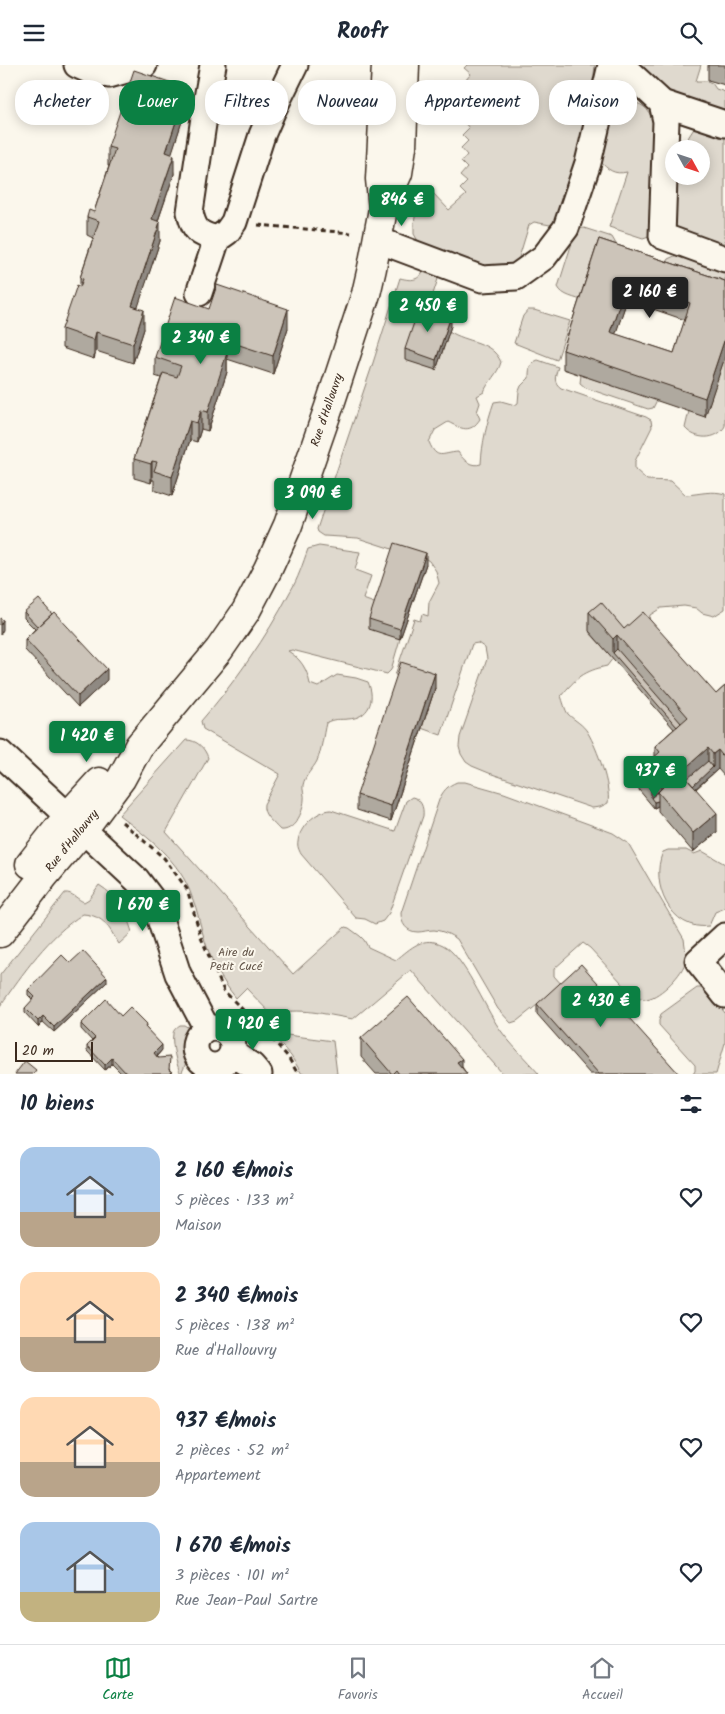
<!DOCTYPE html>
<html lang="fr">
<head>
<meta charset="utf-8">
<style>
	body { margin:0; font-family:Kalam,sans-serif; background:#f2f2f3; color:#1f2937; height:100vh; display:flex; flex-direction:column; font-size:19px; white-space:nowrap }
	* { box-sizing:border-box; margin:0 }
	p { font-size:16px; color:#747a83 }
	.icon { flex:none; width:28px; height:28px; fill:none; stroke:currentColor; stroke-width:2; stroke-linecap:round; stroke-linejoin:round }
	.map { position:relative; height:1009px; overflow:hidden }
	.details { display:flex; flex-direction:column; background:#fff; flex:1 }
	.details>* { flex:none }
	.banner { position:absolute; left:15px; top:15px; width:695px; height:45px; display:flex; gap:10px }
	.needle { width:32px; rotate:130deg }
	.fabs { position:absolute; left:665px; top:75px; display:grid; gap:10px }
	.fabs a { display:grid; place-items:center; width:45px; height:45px; border-radius:50%; background:#fff; box-shadow:0 2px 12px #0003; font-size:25px }
	.scale { position:absolute; left:15px; bottom:12px; width:78px; box-sizing:border-box; padding-left:5px; border:2px solid #3b2a1e; border-top:0; font-size:14px; line-height:18px; white-space:nowrap; color:#3b2a1e; -webkit-text-stroke:4px #fbf7ec; paint-order:stroke }
	.price { position:absolute; translate:-50% -42px; padding:0 11px; border-radius:5px; background:#0b8043; color:#fff; font-size:16px; line-height:32px; filter:drop-shadow(0 1px 2px #0008) }
	.price::after { content:''; position:absolute; left:50%; top:30px; width:15px; height:11px; margin-left:-8px; background:inherit; clip-path:polygon(0 0,100% 0,50% 100%) }
	.price.on { background:#222; color:#fff }
	ul { padding:0; list-style:none }
	li { display:flex; align-items:center; gap:15px; height:125px; padding:0 20px }
	li span { display:grid; place-items:center; flex:none; width:140px; height:100px; border-radius:15px; color:#555 }
	li>.icon { margin-inline-start:auto }
	span .icon { width:60px; height:60px; fill:#fffc; stroke-width:1 }
	li b { font-size:21px }
	h2 { display:flex; justify-content:space-between; align-items:center; height:60px; padding:0 20px; font-size:21px }
	.chip { padding:0 18px; border-radius:20px; background:#fff; box-shadow:0 2px 12px #0003; font-size:18px; line-height:45px }
	.chip.on { background:#0b8043; color:#fff }
	header { display:flex; justify-content:space-between; align-items:center; height:65px; padding:0 20px; background:#fff; font-size:22px; font-weight:700 }
	.menu { display:flex; justify-content:space-around; align-items:center; height:70px; border-top:1px solid #e0e1e3; background:#fff; font-size:14px; color:#747a83 }
	.menu a { display:grid; justify-items:center; gap:2px }
	.menu .on { color:#0b8043 }
	.map>svg:first-child { display:block }
</style>
</head>
<body>
<header><svg class="icon" aria-label="menu" viewBox="0 0 24 24"><path d="M4 6h16M4 12h16M4 18h16"/></svg>Roofr<svg class="icon" aria-label="search" viewBox="0 0 24 24"><circle cx="10" cy="10" r="6"/><path d="M15 15l6 6"/></svg></header>
<div class="map">
<svg width="725" height="1009" viewBox="0 0 725 1009">
	<rect width="100%" height="100%" fill="#fbf7ec"/>
	<filter id="ink" filterUnits="userSpaceOnUse"><feTurbulence type="fractalNoise" baseFrequency=".02" numOctaves="2"/><feDisplacementMap in="SourceGraphic" scale="10" xChannelSelector="R" yChannelSelector="G"/><feConvolveMatrix kernelMatrix="1 2 1 2 8 2 1 2 1" color-interpolation-filters="sRGB"/></filter>
	<g filter="url(#ink)">
		<!-- green -->
		<path fill="#dfd9ce" stroke="#8d8276" d="M467,0H595C590,54 572,104 555,156L550,160L534,157L529,160L518,196L511,203L499,206L432,186L418,176L414,169V158L419,130L422,127H432L449,145L466,130L460,124L467,117L460,111L467,103L461,97L467,90L461,83L468,76L462,70L469,63L463,56L469,50L463,43L470,36L464,30L470,23L464,17L471,9L464,3Z
			M642,0H701L696,16H707L712,18L716,24L725,27V50L675,30L660,18Z
			M627,36C650,39 652,50 655,71L651,166L649,171L643,173L609,162L627,107C614,110 608,105 599,95L609,47L614,41Z
			M695,62L725,69V182L673,162L674,111H701V84H681Z
			M584,163L612,172L616,179L585,236C576,233 562,231 558,222L575,168L578,164Z
			M681,188L725,202V235L664,200L668,194Z
			M424,204L436,209L438,214L430,238L428,241L423,242C432,250 440,260 449,266C467,278 491,275 501,297C498,309 488,316 484,327L477,331L480,338L477,347L480,354C470,369 462,364 448,357L435,365L429,377C437,396 442,388 458,387C464,396 471,402 481,399C482,378 487,357 494,337L501,336L515,340L518,338L519,326L521,321L529,313C529,305 529,298 538,295L558,302C555,312 553,317 561,323L646,352L651,355L652,362L635,396V404L647,415L671,416L686,430C700,429 712,425 725,429V544L714,551L702,548L696,543L684,541L661,543L650,550L648,562L589,567L613,593L607,601C584,606 576,613 561,631C563,636 565,645 568,649C575,656 583,659 588,668C597,683 611,721 608,738L600,742L592,743L489,708L472,701L466,697L461,689L459,682L460,672L487,594L485,583L478,578L472,579L441,670L421,663L435,623L395,610L414,554L420,556L422,549L428,551L429,537L439,518L436,506L429,496L417,488L395,485L358,473L324,471L318,467L317,464L371,304L400,213C412,216 419,216 424,204Z
			M528,245H534L570,256L557,295L514,278L523,251Z
			M725,292V361C717,376 695,375 685,363L689,346L705,351Z
			M581,310L657,335L653,343L648,344L586,323L580,318Z
			M319,481L360,487L355,505L371,511L363,534L377,539L400,574L391,605L387,609L292,585L288,586C301,594 307,604 310,619L318,622L337,610L356,613L368,617C376,635 369,653 348,654C340,655 333,653 326,658C323,670 322,684 317,696C313,704 305,710 303,720C302,725 305,730 304,735C303,748 294,767 280,765C273,757 262,750 264,739L280,709L203,664L201,656C235,617 266,573 290,527C298,514 303,498 308,484Z
			M186,675C197,675 205,683 208,693L166,767L293,909L345,862L349,863L360,871L364,875L368,882L396,895C411,883 423,870 443,880C464,891 485,943 499,963C510,979 526,994 539,1009H503L411,905L353,954C323,949 301,942 271,949L246,923L236,933C222,916 211,896 205,876C200,861 198,846 192,832C180,795 148,773 119,750Z
			M457,717H465L504,728L613,768L628,778L684,874C685,882 687,891 685,898C681,911 657,935 644,934C640,933 636,931 632,929L590,883L583,878L554,904V911L562,920L517,956L511,958L498,944L457,874C449,869 443,866 434,865C428,865 423,867 418,867C406,867 401,858 401,848L439,735C443,726 447,721 457,717Z
			M412,732C421,734 424,742 423,751L389,848L383,856L375,859L365,854L356,853L301,789C299,785 297,781 298,777C299,762 316,746 331,745L395,766L406,736Z
			M668,785H686L694,789L702,786L725,799V843L715,847L709,861C671,867 649,818 663,787Z
			M99,820C117,831 126,847 132,867L119,879C108,862 105,851 83,849C48,871 24,907 0,941V910L65,828C72,827 78,835 84,837L89,834Z
			M697,923H704L708,925L725,948V978L716,1009H693L695,1006V1000L659,960V955L661,949Z
			M180,960H184L189,963C192,978 188,996 181,1009C177,1002 171,978 173,969C173,965 177,962 180,960Z
			M287,970L333,976L337,1009H302L291,991L276,974Z
			M223,1004L233,1005L241,1008L211,1009Z"/>
		<g fill="none" stroke-linecap="round" stroke-linejoin="round">
			<defs>
				<path id="minor" d="M77,0L93,7L109,10L144,0
					M213,0L206,39L190,147C194,166 199,169 217,174
					M621,0L662,38L666,56L662,171L725,194
					M662,38L725,59
					M378,175L482,214L516,212L544,192L566,163L588,98L611,0
					M199,228L217,174L227,167L234,157L262,70L272,47L295,0
					M0,688L137,815L150,832L160,854L178,909L207,964
					M725,871L698,896L725,930
					M195 982a19 19 0 1 1 38 0a19 19 0 1 1-38 0Z
					M232,988L252,1001L259,1009"/>
				<path id="major" d="M389,128L398,108L402,82L405,0
					M30,799L68,751L99,717
					M0,868L44,811L83,765L121,714L139,681L219,585L246,546L268,504L288,460L329,342L366,229L372,203L383,144L380,114L386,0"/>
			</defs>
			<!-- minor casing -->
			<use href="#minor" stroke="#3b2a1e" stroke-width="29"/>
			<!-- major casing -->
			<use href="#major" stroke="#3b2a1e" stroke-width="31"/>
			<!-- path -->
			<path stroke="#3b2a1e" stroke-width="3" stroke-dasharray="5 4" stroke-linecap="butt" d="M258,160L351,168
				M122,757L164,793L187,824L202,875L224,926L276,978L288,992L298,1009"/>
			<!-- minor -->
			<use href="#minor" stroke="#fbf7ec" stroke-width="25"/>
			<!-- major -->
			<use href="#major" stroke="#fbf7ec" stroke-width="28"/>
		</g>
		<!-- wall -->
		<path fill="#afa99f" stroke="#3b2a1e" fill-rule="evenodd" d="M708,0H725V20L708,15Z
			M187,41L171,89L174,109L158,156L160,176L137,243L144,264L133,298L96,286L94,294L62,283V264L80,221V213L93,173L87,170V152L94,147L109,101H108V82Z
			M599,174L725,216L705,352L563,304V285ZM627,235L685,255L674,288L615,269Z
			M209,244L288,263L273,309L227,294V307L208,366L201,364L197,377L190,375L172,431L154,425V415H152L151,418L134,413V394L161,313L155,311V292Z
			M451,261L436,305L405,295V284Z
			M426,499L400,574L369,564V554Z
			M24,547L107,615L78,642L25,585V574L35,564L24,553Z
			M589,547L624,564L716,629L725,621V712L718,704L696,724L717,767L693,787L658,746V741L654,743L639,725V706L655,692V681L674,664L589,566Z
			M435,623L391,756L357,745V730Z
			M70,898L107,917L54,967L43,957L38,962L25,948V943L33,935L28,930V925Z
			M537,939L679,1009H590L537,949Z
			M121,951L147,964L162,985L157,991L170,1005L172,1009H122L112,999L105,1005L87,986V981L92,976L81,964V959Z
			M361,973L462,1002L467,1009H376L361,992Z"/>
		<!-- shaded-wall -->
		<path fill="#8f8982" stroke="#3b2a1e" d="M187,23V41L166,106V87Z
			M174,90V109L152,173V154Z
			M160,157V176L132,260V241Z
			M627,217V235L610,286V267Z
			M288,244V263L273,309V291Z
			M144,245V264L133,298V279Z
			M451,251V261L436,305V295Z
			M96,267V286L94,294V275Z
			M725,273V292L705,352V333Z
			M227,276V307L208,366V347Z
			M201,345V364L197,377V358Z
			M190,356V375L172,431V412Z
			M152,396V415L151,418V399Z
			M426,488V499L400,574V564Z
			M3,555V565L0,570V560Z
			M617,570V589L613,588V574Z
			M107,604V615L78,642V631Z
			M435,608V623L391,756V741Z
			M708,683V702L683,723L681,707Z
			M718,685V704L686,732V726L713,702V689Z
			M661,711V729L658,727L651,733V720Z
			M658,736V741L654,743V737Z
			M717,748V767L693,787V768Z
			M107,912V917L54,967V962Z
			M43,951V957L38,962V956Z
			M162,980V985L154,994V988Z
			M112,993V999L105,1005V1000Z
			M462,994V1009L457,997Z"/>
		<!-- building -->
		<path fill="#ccc4b9" stroke="#3b2a1e" fill-rule="evenodd" d="M134,5L187,23L166,87L174,90L152,154L160,157L132,241L144,245L133,279L96,267L94,275L62,264L77,220L80,222L83,214L80,213L99,156L87,152L89,145L94,147L115,84L108,82Z
			M599,174L725,216V273L705,333L563,285ZM627,217L690,238L674,288L610,267Z
			M217,220L288,244L273,291L227,276L223,287L227,288L208,347L201,345L197,358L190,356L172,412L154,406L157,397L152,396L151,399L134,394L163,308L177,312L181,301L155,292L175,232L209,244Z
			M420,240L451,251L436,295L405,284Z
			M394,478L426,488L400,564L369,554Z
			M39,534L52,549L38,562L24,547Z
			M601,537L624,564L643,547L716,629L725,621V694L718,685L713,689L708,683L681,707L717,748L693,768L658,727L667,718L661,711L651,720L639,706L660,687L655,681L688,652L617,570L613,574L589,547Z
			M54,547L107,604L78,631L25,574Z
			M0,553L3,555L0,560Z
			M617,584L681,658L677,662L613,588Z
			M401,597L435,608L391,741L357,730Z
			M708,696L713,702L693,721L687,714Z
			M660,725L658,727V736L654,737L651,733Z
			M83,886L107,912L54,962L43,951L38,956L25,943L35,932L28,925L62,890L70,898Z
			M581,899L679,1009H599L537,939Z
			M408,932L462,994L457,997L467,1009H399L396,1005L392,1009L361,973Z
			M106,934L121,951L130,942L147,959L145,962L162,980L154,988L158,993L170,992L169,1005L172,1007L170,1009H127L112,993L105,1000L87,981L95,973L81,959Z
			M25,996L36,1005L33,1009H15Z"/>
	</g>
	<g text-anchor="middle" dominant-baseline="central" stroke-width="4" stroke-linejoin="round" paint-order="stroke">
		<!-- street labels -->
		<g font-size="12" fill="#3b2a1e" stroke="#fbf7ec">
			<text transform="translate(327 345) rotate(-71)">Rue d'Hallouvry</text>
			<text transform="translate(72 776) rotate(-51)">Rue d'Hallouvry</text>
		</g>
		<!-- park labels -->
		<g font-size="12" fill="#64564a" stroke="#fbf7ec">
			<text x="236" y="887">Aire du<tspan x="236" dy="14">Petit Cucé</tspan></text>
		</g>
	</g>
</svg>
<div class="fabs">
<a><svg class="needle" viewBox="-14 -14 28 28"><path d="M0-13l5 13h-10z" fill="#e53935"/><path d="M0 13l5-13h-10z" fill="#747a83"/></svg></a>
</div>
<div class="scale">20 m</div>
<b class="price" style="left:402px;top:162px">846 €</b>
<b class="price on" style="left:650px;top:254px">2 160 €</b>
<b class="price" style="left:428px;top:268px">2 450 €</b>
<b class="price" style="left:201px;top:300px">2 340 €</b>
<b class="price" style="left:313px;top:455px">3 090 €</b>
<b class="price" style="left:87px;top:698px">1 420 €</b>
<b class="price" style="left:655px;top:733px">937 €</b>
<b class="price" style="left:143px;top:867px">1 670 €</b>
<b class="price" style="left:601px;top:963px">2 430 €</b>
<b class="price" style="left:253px;top:986px">1 920 €</b>
<div class="banner">
<a class="chip">Acheter</a>
<a class="chip on">Louer</a>
<a class="chip">Filtres</a>
<a class="chip">Nouveau</a>
<a class="chip">Appartement</a>
<a class="chip">Maison</a>
</div>
</div>
<section class="details">
<h2>10 biens<svg class="icon" aria-label="filters" viewBox="0 0 24 24"><path d="M4 7h16M4 17h16"/><circle cx="9" cy="7" r="2"/><circle cx="15" cy="17" r="2"/></svg></h2>
<ul>
<li><span style="background:linear-gradient(#a9c7e8 65%,#b9a48a 0)"><svg class="icon" aria-label="home" viewBox="0 0 24 24"><path d="M3 11l9-7 9 7M6 9v11h12V9"/></svg></span><div><b>2 160 €/mois</b><p>5 pièces · 133 m²</p><p>Maison</p></div><svg class="icon" aria-label="heart" viewBox="0 0 24 24"><path d="M12 20l-8-8c-3-5 5-10 8-4 3-6 11-1 8 4z"/></svg></li>
<li><span style="background:linear-gradient(#ffd9b3 65%,#b9a48a 0)"><svg class="icon" aria-label="home" viewBox="0 0 24 24"><path d="M3 11l9-7 9 7M6 9v11h12V9"/></svg></span><div><b>2 340 €/mois</b><p>5 pièces · 138 m²</p><p>Rue d'Hallouvry</p></div><svg class="icon" aria-label="heart" viewBox="0 0 24 24"><path d="M12 20l-8-8c-3-5 5-10 8-4 3-6 11-1 8 4z"/></svg></li>
<li><span style="background:linear-gradient(#ffd9b3 65%,#b9a48a 0)"><svg class="icon" aria-label="home" viewBox="0 0 24 24"><path d="M3 11l9-7 9 7M6 9v11h12V9"/></svg></span><div><b>937 €/mois</b><p>2 pièces · 52 m²</p><p>Appartement</p></div><svg class="icon" aria-label="heart" viewBox="0 0 24 24"><path d="M12 20l-8-8c-3-5 5-10 8-4 3-6 11-1 8 4z"/></svg></li>
<li><span style="background:linear-gradient(#a9c7e8 70%,#c2b280 0)"><svg class="icon" aria-label="home" viewBox="0 0 24 24"><path d="M3 11l9-7 9 7M6 9v11h12V9"/></svg></span><div><b>1 670 €/mois</b><p>3 pièces · 101 m²</p><p>Rue Jean-Paul Sartre</p></div><svg class="icon" aria-label="heart" viewBox="0 0 24 24"><path d="M12 20l-8-8c-3-5 5-10 8-4 3-6 11-1 8 4z"/></svg></li>
</ul>
</section>
<nav class="menu">
<a class="on"><svg class="icon" aria-label="map" viewBox="0 0 24 24"><path d="M3 6l6-2 6 2 6-2v14l-6 2-6-2-6 2zM9 4v14M15 6v14"/></svg>Carte</a>
<a><svg class="icon" aria-label="saved" viewBox="0 0 24 24"><path d="M7 4h10v16l-5-4-5 4z"/></svg>Favoris</a>
<a><svg class="icon" aria-label="home" viewBox="0 0 24 24"><path d="M3 11l9-7 9 7M6 9v11h12V9"/></svg>Accueil</a>
</nav>
</body>
</html>
